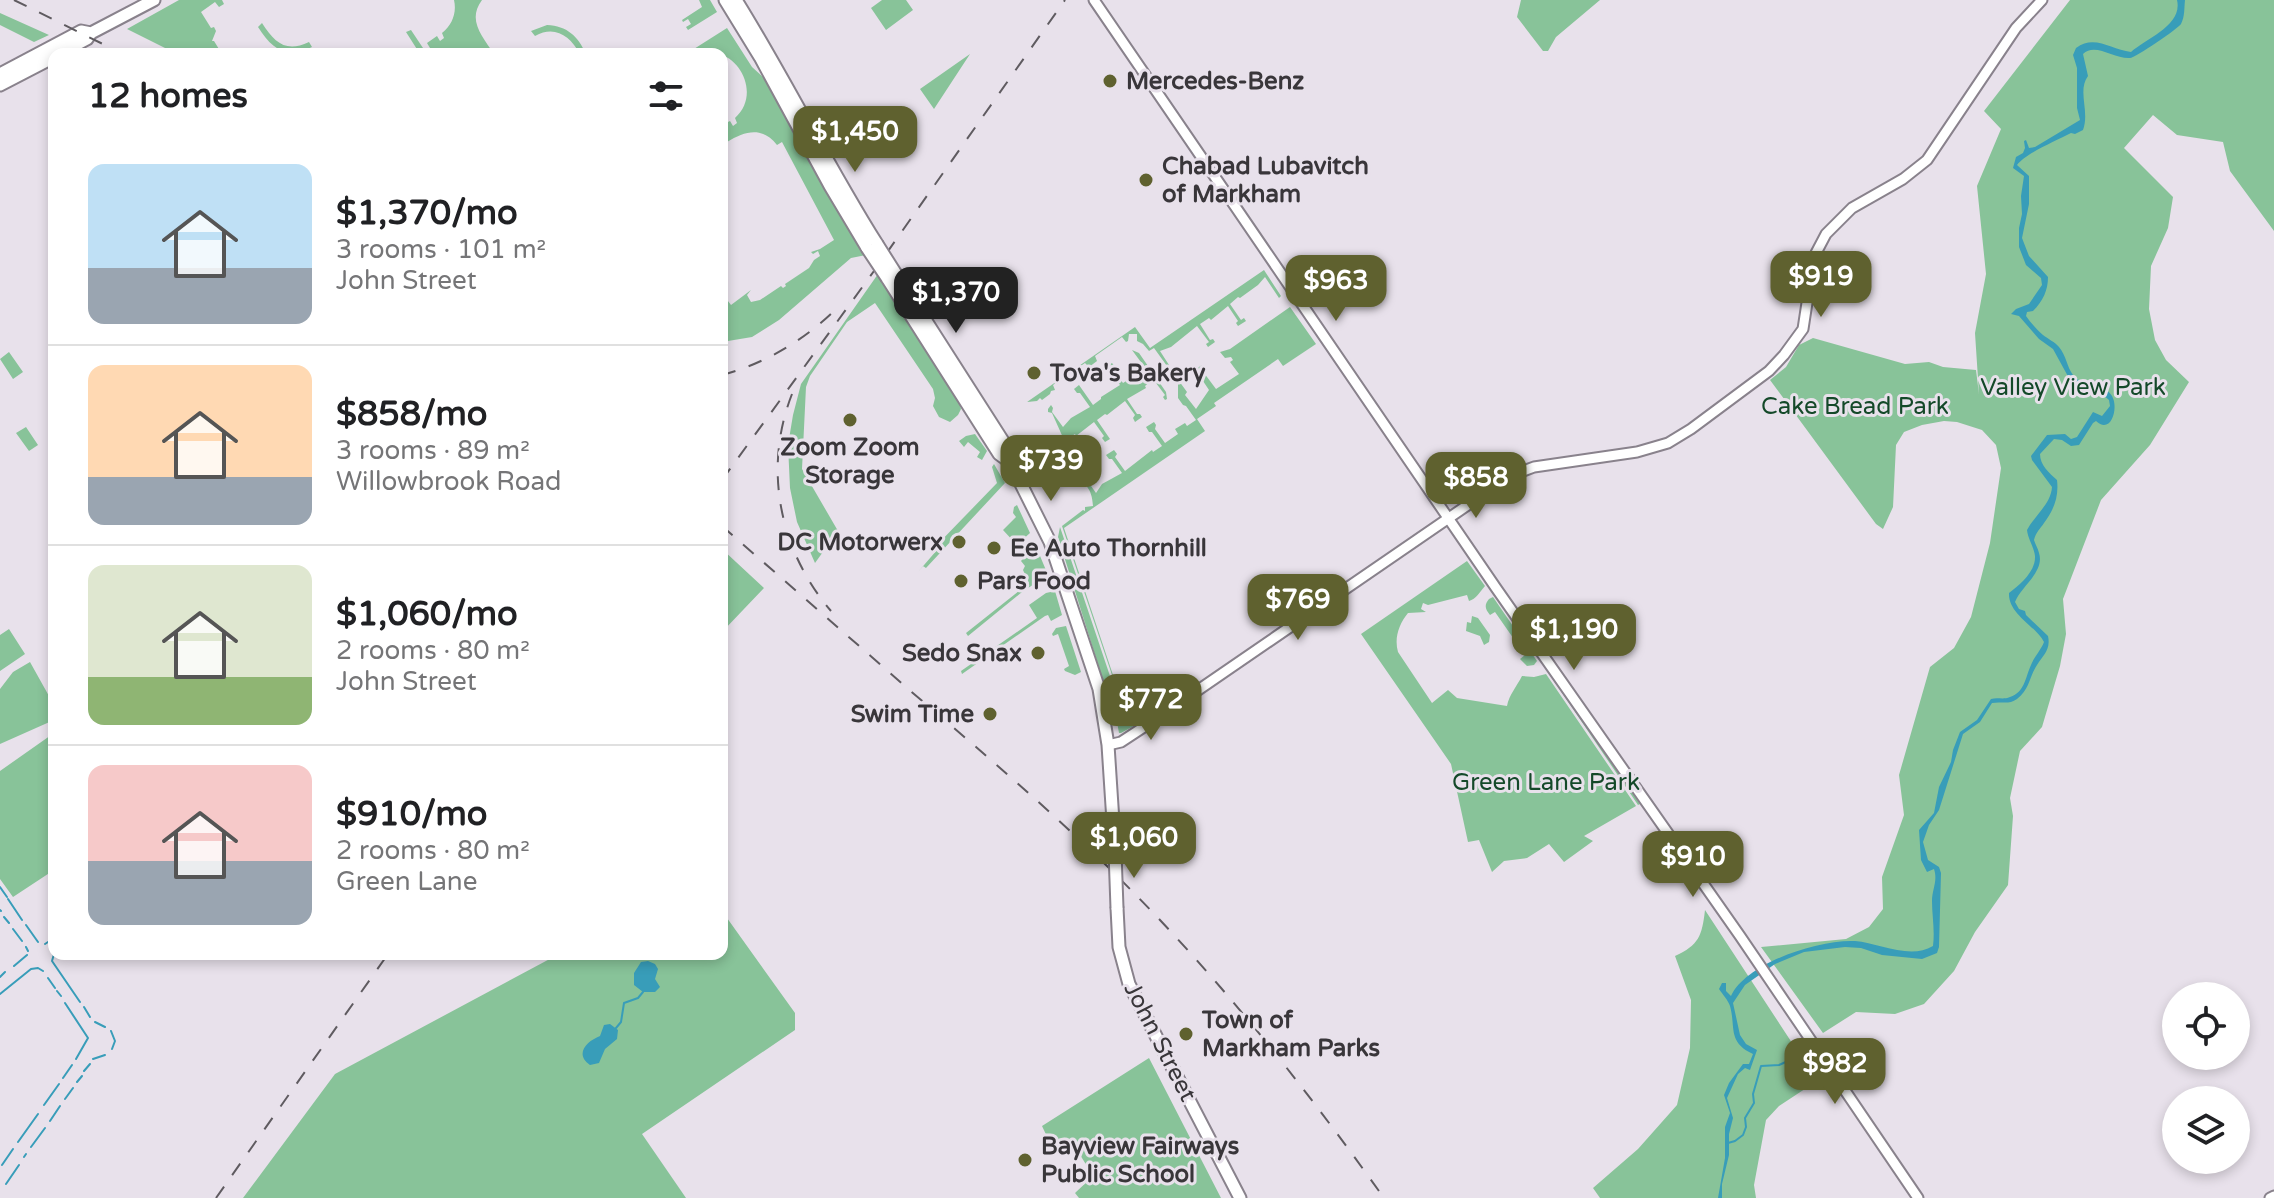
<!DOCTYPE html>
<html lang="en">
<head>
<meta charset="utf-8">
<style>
	body { margin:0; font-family:"Varela Round",sans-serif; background:#f6f6f6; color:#202124; height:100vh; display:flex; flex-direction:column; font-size:30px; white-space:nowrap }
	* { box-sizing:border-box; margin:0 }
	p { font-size:26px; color:#757577 }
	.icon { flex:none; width:44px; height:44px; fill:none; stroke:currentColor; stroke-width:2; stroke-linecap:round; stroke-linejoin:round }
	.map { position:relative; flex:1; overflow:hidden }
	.details { position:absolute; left:48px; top:48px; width:680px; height:912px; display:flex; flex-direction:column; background:#fff; border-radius:16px; box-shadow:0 4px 12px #0003 }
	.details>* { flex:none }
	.controls { position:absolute; left:2162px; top:982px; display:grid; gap:16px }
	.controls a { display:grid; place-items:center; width:88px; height:88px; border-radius:50%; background:#fff; box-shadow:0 4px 12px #0003; font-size:40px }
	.price { position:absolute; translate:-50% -68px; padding:0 18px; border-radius:16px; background:#5f612f; color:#fff; font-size:26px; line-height:52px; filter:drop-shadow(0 2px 4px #0008) }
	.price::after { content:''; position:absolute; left:50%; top:48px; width:24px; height:18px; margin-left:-12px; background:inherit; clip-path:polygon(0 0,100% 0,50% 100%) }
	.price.active { background:#222; color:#fff }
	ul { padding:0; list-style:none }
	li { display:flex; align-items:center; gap:24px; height:200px; padding:0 40px }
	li+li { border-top:2px solid #e0e0e0 }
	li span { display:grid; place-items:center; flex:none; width:224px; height:160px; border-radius:16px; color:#555 }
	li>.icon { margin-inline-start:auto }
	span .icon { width:96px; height:96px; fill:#fffc; stroke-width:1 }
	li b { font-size:34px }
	h2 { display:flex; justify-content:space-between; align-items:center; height:96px; padding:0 40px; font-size:34px }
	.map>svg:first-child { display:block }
</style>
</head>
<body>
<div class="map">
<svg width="2274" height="1198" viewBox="0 0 2274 1198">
	<rect width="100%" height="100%" fill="#e8e1eb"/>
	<!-- green -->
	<path fill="#88c399" d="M179,0H222L224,4L219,7L215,2L201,12L211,28L214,27L216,31L212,41H214L222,54H177L127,29Z
		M454,0H482C467,20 482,36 494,54H420L406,32L411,30L425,51L430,48L427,43L437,36L440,41L444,38L442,33C452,25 457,13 454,0Z
		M699,0H710L717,12L688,30L686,27L691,24L688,19L683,22L682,20L702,7Z
		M882,0H906L913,10L886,30L871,8Z
		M1521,0H1600L1556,37L1548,51H1543L1517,17Z
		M2070,0H2274V231L2230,171L2223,142L2177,135L2153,115L2124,148L2173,197L2168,228L2151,266L2149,309L2155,340L2166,360L2189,382L2150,445L2101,500L2063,599L2066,634L2060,666L2042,727L2020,751L2010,798L2013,816L2008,885L1975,932L1954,971L1924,1004L1895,1014L1856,1012L1823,1033L1761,947L1846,939L1869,927L1883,909L1882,877L1904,815L1899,775L1930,667L1954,648L1971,617L1990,543L2001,468L1996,445L1982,430L1957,422L1944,421L1922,425L1904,432L1896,445L1893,507L1883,529L1876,524L1770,380L1786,367L1799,345L1813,338L1905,364L1929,362L1943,367L1976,370L1979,394L1975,333L1986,274L1977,186L2001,129L1984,111Z
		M0,13L49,35L34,42L0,25Z
		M262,23C275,43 286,53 309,42L312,47C286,60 272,49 258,27Z
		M547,25C567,26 578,36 586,54H580C570,36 555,25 535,36L531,31Z
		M727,28L752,67L763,77L832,201L866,255L851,258L779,320L752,337L722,342V293L731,305L751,290L747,295L751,302L760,300L781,286L783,288L786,286L785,284L809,268L814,260L820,256L818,251L813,254L811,252L820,249L834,240L782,142L777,145C762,126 745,131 727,142L724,138L722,139V125L730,121L733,126L737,123L735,118C759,97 743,59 718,54C709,52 696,54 686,54Z
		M970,54L934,109L920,89Z
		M1264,270L1281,296L1279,298L1265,277L1258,285L1240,298L1238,297L1230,304L1241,320L1244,318L1246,321L1238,326L1236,323L1238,321L1228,306L1211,320L1209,318L1200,324L1210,340L1213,339L1215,342L1208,347L1206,344L1209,342L1197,326L1171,347L1160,351L1169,365L1167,366L1154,348L1149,351L1143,344L1137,341V334H1129L1128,341L1126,342L1122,337L1095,356L1097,361L1089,367L1085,363L1053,385L1055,390L1051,391L1050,394L1042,400L1040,398L1037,401L1027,402L1135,327L1150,348Z
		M878,274L959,400L961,409L958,415L950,422L939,417L933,406L935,398L933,389L875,303L847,322L810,376L806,387L802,469L838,531L815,563L797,522L790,488L788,445L793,415L801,384Z
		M1290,307L1316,344L1283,366L1278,359L1214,403L1216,406L1197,419L1205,431L1064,528L1115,681V689L1112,692V675L1062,526L1083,510L1085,511V507L1093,506C1092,486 1084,487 1080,474L1083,471L1086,475L1084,476L1096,493L1102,484L1122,473L1112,459H1109L1106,455L1114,450L1117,454L1115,457L1125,471L1152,450L1153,452L1162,446L1152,432H1149L1146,427L1154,422L1156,425L1155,429L1165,443L1178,434L1175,429L1185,423L1187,426L1196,420L1186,406L1183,405L1178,398V382L1179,381L1187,392L1185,395L1196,409L1209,390L1199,375L1196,376L1193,371L1202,365L1206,371L1204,373L1216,389L1239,374L1230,362L1233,360L1231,357L1225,358L1220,352L1230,349Z
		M1132,350L1139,353L1166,392L1167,399L1165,400L1163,397L1165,395L1153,379L1145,386L1146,388L1127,399L1137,414H1140L1142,417L1135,422L1133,418L1135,415L1125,401L1107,415L1105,414L1097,420L1110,439L1105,442L1102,438L1104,436L1094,422L1076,436L1075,434L1065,440L1079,460H1073L1052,413L1048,412V409L1051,405L1053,408L1052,412L1063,427L1071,418L1090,407L1080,393H1077L1074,389L1079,385L1093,405L1101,399V397L1120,385L1110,371H1107L1105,368L1112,363L1115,367L1113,370L1123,383L1146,369Z
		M9,352L23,372L13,379L0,359Z
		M26,427L38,445L29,451L16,433Z
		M975,434L987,451L982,460L977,457L980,452L968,442L964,447L959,441L966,436Z
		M994,464L1005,483L926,568L923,566L918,572L937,550L935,547L997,483L992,467Z
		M1017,505L1030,533L1020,542L1015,543L1003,530L1016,517L1013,513L1014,507Z
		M1060,527L1110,676V693H1107L1058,537Z
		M1035,544L1048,575L1022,592L968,636L966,633L1029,583L1023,570L1025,566L1021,561Z
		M722,549L764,588L723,631H722Z
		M1467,561L1485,586C1480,592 1476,599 1469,601L1467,595L1428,605L1423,603L1421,609L1426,612L1408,613C1399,624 1394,638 1398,652L1432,703L1448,690L1457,698L1507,706C1509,695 1517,686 1522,676L1534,677L1546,674L1636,806L1584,836L1593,841L1564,862L1549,844L1527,858L1504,861L1492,872L1479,840L1468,842L1451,764L1361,634Z
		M1055,591L1062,615L1051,621L1048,615L1045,616L962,674L961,671L1037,618L1029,605L1046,593Z
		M1493,597L1537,661L1534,665L1527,666L1520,659L1525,655L1495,612L1490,615C1485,609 1484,605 1489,599Z
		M1472,616L1478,618L1490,635L1489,642L1484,645L1480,636L1466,631L1467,622L1471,623Z
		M1066,626L1081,672L1075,675L1065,671L1064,669L1069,666L1058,634L1053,636L1052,634L1056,628Z
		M9,629L25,654L0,671V635Z
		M30,662L54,705V720L0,744V689L13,672Z
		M1548,672L1551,673L1640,804L1638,805Z
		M1121,695L1123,722L1128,724L1146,711L1150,717L1121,733H1119L1113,700Z
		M54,733V870L13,897L0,879V771Z
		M1705,910L1817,1081L1779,1106L1766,1120L1754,1185L1756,1198H1600L1593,1188L1638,1149L1677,1105L1690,1048L1691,1000L1675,956C1699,945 1702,936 1705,910Z
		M722,911L795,1013V1030L642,1134L686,1198H243L335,1074L559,954H722Z
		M1149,1058L1221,1198H1079L1075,1193L1093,1176L1071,1140L1050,1143L1042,1126Z"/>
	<!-- water -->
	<path fill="#389db9" d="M2177,0H2185C2184,9 2185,16 2181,24C2179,28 2135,58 2130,58C2114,59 2095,42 2083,54L2088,76C2077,91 2090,111 2083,130L2075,134L2071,133C2056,141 2026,153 2017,165L2029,176V204L2022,238L2029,256L2048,277C2048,290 2043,301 2033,311L2027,312L2026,316C2031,323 2037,330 2043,335C2048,339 2055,342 2059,347C2066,355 2067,367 2073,375C2083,388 2103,382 2112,396C2119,408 2111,435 2096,421L2093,423L2079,445L2071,446L2062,440L2054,439L2040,454C2040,465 2049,473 2057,480C2059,496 2054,510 2044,523C2040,529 2036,532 2034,540C2035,544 2038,548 2039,553C2045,572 2021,586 2015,602L2019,609L2025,611L2026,615L2048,636C2051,650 2043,655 2037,665C2029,677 2030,689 2017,699C2009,705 2001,701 1992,703L1980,722L1963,734L1939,810L1929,825L1923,842L1928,860L1939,867L1941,873L1939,947L1937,953L1922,959L1882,955L1861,948L1845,947L1804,952L1775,964L1745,985L1733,1003L1740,1035L1746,1044L1757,1050L1750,1070L1745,1068L1738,1074L1727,1098L1733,1118L1729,1134V1155L1722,1184V1198H1718L1725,1158V1127L1730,1113L1724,1095L1729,1083L1743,1064H1749L1753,1054C1727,1042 1736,1027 1730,1006C1728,1000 1723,995 1719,989L1722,983H1726V991L1731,996C1746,963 1819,939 1855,941C1879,943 1910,960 1933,946C1935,930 1932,916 1932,901C1932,889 1938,881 1934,869L1927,872L1921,860L1919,830L1934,813L1939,787L1951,762L1953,750L1960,732L1977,720L1991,699C1998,697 2003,700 2010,697C2025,692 2025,678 2031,665C2034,657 2041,650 2044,642C2035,625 2008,614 2009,593C2020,585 2036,571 2035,556C2034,547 2028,539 2027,530C2035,515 2051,504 2052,487L2032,460L2031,456L2047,435L2065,434L2071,439L2077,437L2093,412L2102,416L2110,406L2109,400L2102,394L2088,393L2076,386L2070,380L2053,349L2039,339L2019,316L2011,314L2016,309L2029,304L2042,285L2041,278L2026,265L2019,247V228L2022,214L2021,196L2024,176L2013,168L2016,157L2023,153L2025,148L2024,141L2026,140L2029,148L2035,147L2080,120L2077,108V68L2073,55L2076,48C2095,34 2111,50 2131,52C2147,38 2183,25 2177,0Z
		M648,961L655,964L658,969L655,979L660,987L655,992H643L634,985V973L641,962Z
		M610,1024L618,1030L617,1039L605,1049L599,1063L590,1065C574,1054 587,1041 600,1036L604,1025Z"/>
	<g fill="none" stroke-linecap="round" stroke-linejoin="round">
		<!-- stream -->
		<path stroke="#389db9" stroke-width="2" d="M0,887L7,897
			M8,899L22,920
			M0,910L1,911
			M4,917L9,923
			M26,925L38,942
			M13,929L22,941
			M45,944L54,938
			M26,947L28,951
			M54,954L52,961L80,1002
			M14,966L27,955
			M0,977L5,972
			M48,978L55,988
			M57,991L61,996
			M0,994L31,969L38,968L43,971
			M65,1003L88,1038L76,1059
			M84,1007L90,1017
			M95,1022L105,1027
			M616,1028L621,1022L624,1003L638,998L643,992
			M111,1031L115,1041L112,1049
			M93,1059L105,1055
			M84,1071L90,1064
			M63,1078L72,1065
			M77,1082L82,1076
			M65,1099L73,1088
			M44,1105L59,1084
			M50,1121L60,1106
			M18,1142L38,1114
			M1728,1143L1735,1141L1743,1135L1746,1127L1745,1118L1754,1103L1753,1094L1761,1066L1779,1065L1788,1061
			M31,1147L45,1128
			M24,1157L26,1154
			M2,1165L13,1149
			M6,1184L19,1165"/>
		<defs>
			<path id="minor" d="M1094,0L1496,588L1740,936L1918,1198
				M1108,745L1121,742L1156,719L1510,476L1534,467L1637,452L1668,443L1691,429L1769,371L1784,355L1803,329L1812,270L1816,253L1826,234L1852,208L1903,179L1927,160L2016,28L2042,0
				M2270,1198L2274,1196"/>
			<path id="major" d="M725,0L760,57L830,186L867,248
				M736,0C786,80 827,165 877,244
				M59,54L87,39L91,33L154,0
				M0,74L81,31L91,33
				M0,85L54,57
				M896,274L1008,449L1010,462L1050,542L1099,689L1108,745L1115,852
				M887,278L999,454L1010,462
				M1117,908L1119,947L1129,984L1240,1198"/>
		</defs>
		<!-- minor casing -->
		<use href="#minor" stroke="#89828c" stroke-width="13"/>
		<!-- major casing -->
		<use href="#major" stroke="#89828c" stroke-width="15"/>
		<!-- minor -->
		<use href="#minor" stroke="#fff" stroke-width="9"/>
		<!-- major -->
		<use href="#major" stroke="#fff" stroke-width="11"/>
		<!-- rail -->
		<path stroke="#5f5b60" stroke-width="2" stroke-dasharray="14 14" stroke-linecap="butt" d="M14,0L123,54
			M722,375C767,363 808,338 840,305
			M792,394C763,468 779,550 831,611
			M722,480L874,271L1065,0
			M722,526C786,582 850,638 914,694C988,757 1062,820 1130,889C1224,984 1306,1089 1384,1198
			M216,1198L388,954"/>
		<defs>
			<path id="major-bridge" d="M877,244L896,274
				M867,248L887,278
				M1115,852L1117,908"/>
		</defs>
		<!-- major-bridge casing -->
		<use href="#major-bridge" stroke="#89828c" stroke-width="15" stroke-linecap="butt"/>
		<!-- major-bridge -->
		<use href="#major-bridge" stroke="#fff" stroke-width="11"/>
	</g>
	<!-- markers -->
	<g fill="#5f612f" stroke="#e8e1eb" stroke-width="3">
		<circle cx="1110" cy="81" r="8"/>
		<circle cx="1146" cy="180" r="8"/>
		<circle cx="1034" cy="373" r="8"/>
		<circle cx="850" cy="420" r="8"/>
		<circle cx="959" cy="542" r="8"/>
		<circle cx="994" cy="548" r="8"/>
		<circle cx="961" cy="581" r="8"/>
		<circle cx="1038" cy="653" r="8"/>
		<circle cx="990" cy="714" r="8"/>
		<circle cx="1186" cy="1034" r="8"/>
		<circle cx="1025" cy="1160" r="8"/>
	</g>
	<g text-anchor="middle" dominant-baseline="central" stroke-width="6" stroke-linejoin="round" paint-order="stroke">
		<!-- poi labels -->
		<g font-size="24" font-weight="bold" fill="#39363a" stroke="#e8e1eb" text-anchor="start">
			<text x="1126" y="81">Mercedes-Benz</text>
			<text x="1162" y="166">Chabad Lubavitch<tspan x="1162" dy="28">of Markham</tspan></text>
			<text x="1050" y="373">Tova's Bakery</text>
			<text x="850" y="447" text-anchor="middle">Zoom Zoom<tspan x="850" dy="28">Storage</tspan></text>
			<text x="943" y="542" text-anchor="end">DC Motorwerx</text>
			<text x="1010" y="548">Ee Auto Thornhill</text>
			<text x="977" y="581">Pars Food</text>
			<text x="1022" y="653" text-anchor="end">Sedo Snax</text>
			<text x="974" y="714" text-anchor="end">Swim Time</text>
			<text x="1202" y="1020">Town of<tspan x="1202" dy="28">Markham Parks</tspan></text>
			<text x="1041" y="1146">Bayview Fairways<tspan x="1041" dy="28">Public School</tspan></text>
		</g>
		<!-- park labels -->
		<g font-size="24" fill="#144929" stroke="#e8e1eb">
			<text x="2073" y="387">Valley View Park</text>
			<text x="1855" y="406">Cake Bread Park</text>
			<text x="1546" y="782">Green Lane Park</text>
		</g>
		<!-- street labels -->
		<g font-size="24" fill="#39363a" stroke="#e8e1eb">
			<text transform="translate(1160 1042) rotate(63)">John Street</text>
		</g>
	</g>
</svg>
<div class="controls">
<a><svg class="icon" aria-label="locate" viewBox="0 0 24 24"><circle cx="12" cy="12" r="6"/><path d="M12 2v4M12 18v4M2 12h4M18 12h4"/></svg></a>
<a><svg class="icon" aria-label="layers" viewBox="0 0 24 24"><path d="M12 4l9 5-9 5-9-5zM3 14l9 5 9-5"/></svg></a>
</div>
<b class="price" style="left:855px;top:174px">$1,450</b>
<b class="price" style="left:1821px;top:319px">$919</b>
<b class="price" style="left:1336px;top:323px">$963</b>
<b class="price active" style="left:956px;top:335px">$1,370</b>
<b class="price" style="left:1051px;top:503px">$739</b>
<b class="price" style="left:1476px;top:520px">$858</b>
<b class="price" style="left:1298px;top:642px">$769</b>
<b class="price" style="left:1574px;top:672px">$1,190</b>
<b class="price" style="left:1151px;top:742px">$772</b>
<b class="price" style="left:1134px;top:880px">$1,060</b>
<b class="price" style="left:1693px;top:899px">$910</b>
<b class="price" style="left:1835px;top:1106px">$982</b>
<section class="details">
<h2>12 homes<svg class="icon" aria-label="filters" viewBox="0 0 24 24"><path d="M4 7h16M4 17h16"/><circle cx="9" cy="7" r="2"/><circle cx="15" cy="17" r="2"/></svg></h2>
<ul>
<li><span style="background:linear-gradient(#bfe0f5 65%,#9aa5b1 0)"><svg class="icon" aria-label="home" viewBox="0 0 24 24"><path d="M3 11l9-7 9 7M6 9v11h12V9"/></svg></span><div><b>$1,370/mo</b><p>3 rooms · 101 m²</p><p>John Street</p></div></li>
<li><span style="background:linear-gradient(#ffd9b3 70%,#9aa5b1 0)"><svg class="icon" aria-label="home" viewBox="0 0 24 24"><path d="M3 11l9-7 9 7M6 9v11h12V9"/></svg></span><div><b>$858/mo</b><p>3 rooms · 89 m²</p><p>Willowbrook Road</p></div></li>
<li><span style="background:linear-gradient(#dfe7d0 70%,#8fb573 0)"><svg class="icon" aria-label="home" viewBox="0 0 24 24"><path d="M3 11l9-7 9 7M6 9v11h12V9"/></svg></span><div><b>$1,060/mo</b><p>2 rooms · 80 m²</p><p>John Street</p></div></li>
<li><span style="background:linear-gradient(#f6c9c9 60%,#9aa5b1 0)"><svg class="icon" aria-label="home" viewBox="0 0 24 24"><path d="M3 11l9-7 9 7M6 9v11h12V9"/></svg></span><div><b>$910/mo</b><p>2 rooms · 80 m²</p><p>Green Lane</p></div></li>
</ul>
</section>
</div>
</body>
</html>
